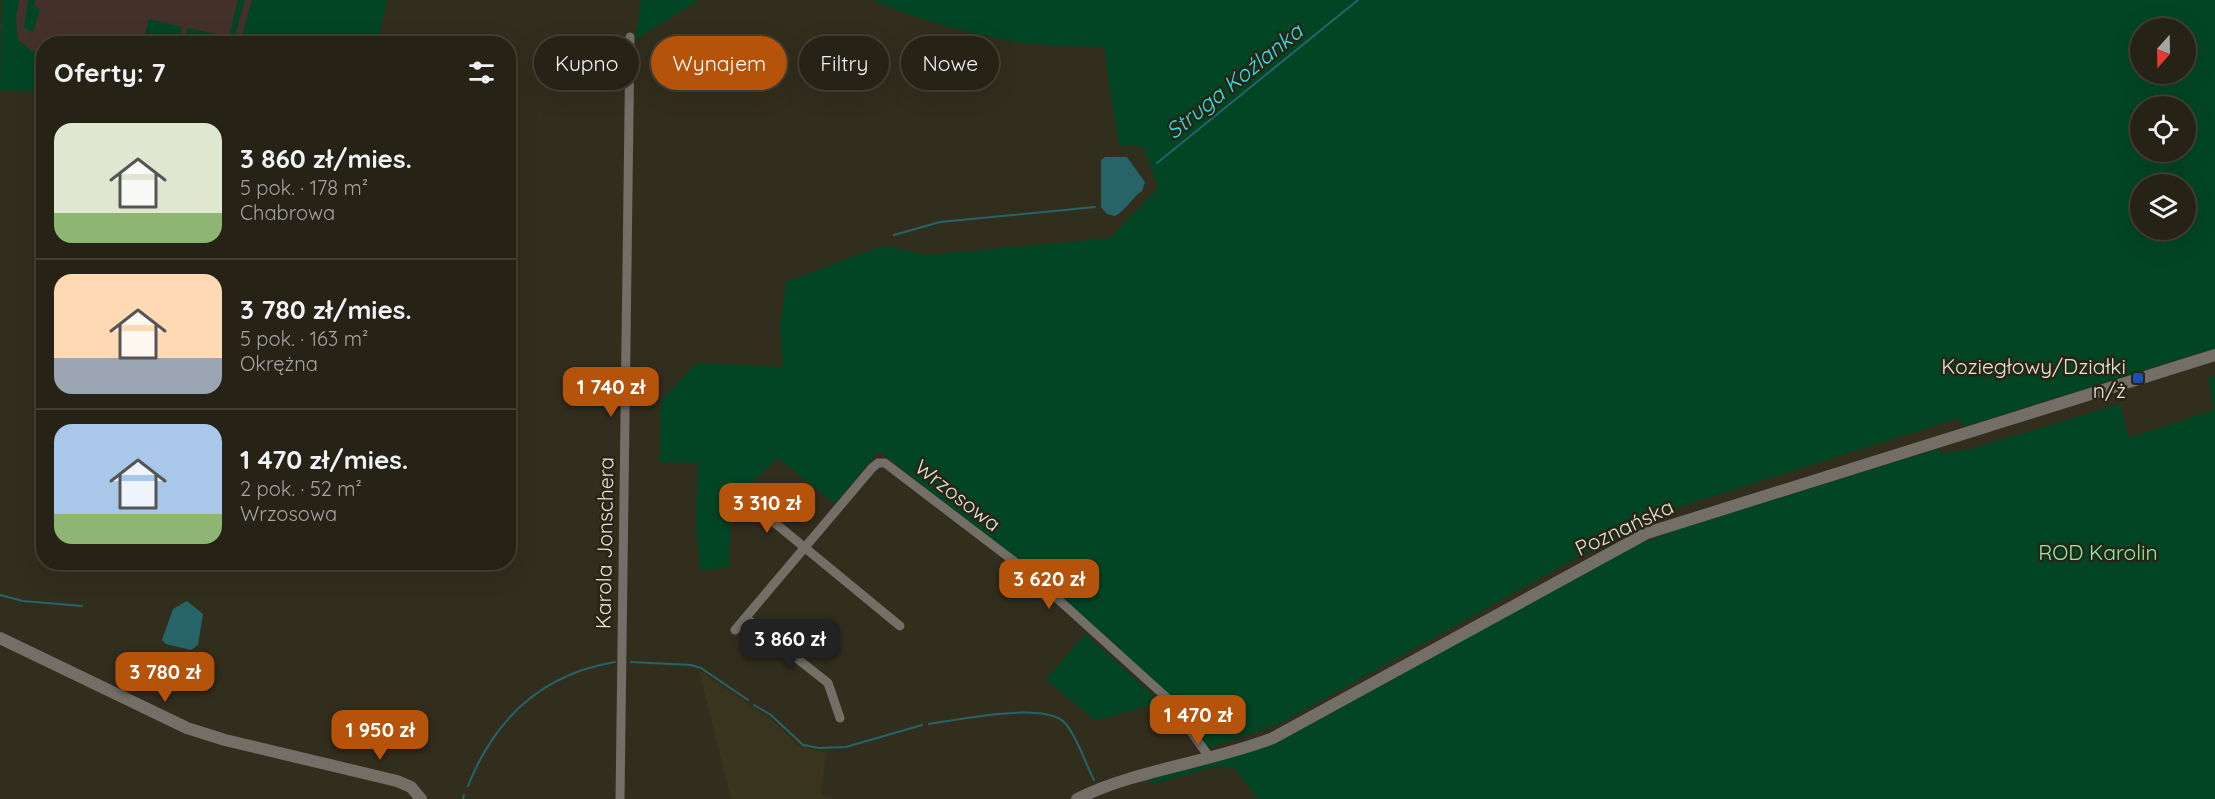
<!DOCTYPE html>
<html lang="pl">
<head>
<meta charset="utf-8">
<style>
	body { margin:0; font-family:Quicksand,sans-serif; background:#2e2a1f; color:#f1f3f6; height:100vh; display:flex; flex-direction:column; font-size:22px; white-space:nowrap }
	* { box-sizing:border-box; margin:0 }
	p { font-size:20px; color:#a4a4a1 }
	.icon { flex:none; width:33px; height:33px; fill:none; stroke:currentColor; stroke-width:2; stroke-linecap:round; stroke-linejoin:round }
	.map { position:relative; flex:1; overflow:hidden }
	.drawer { position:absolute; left:36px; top:36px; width:480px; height:534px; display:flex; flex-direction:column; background:#262216; border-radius:24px; box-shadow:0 6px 24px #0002,0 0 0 2px #423f35 }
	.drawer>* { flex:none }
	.guide { position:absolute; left:534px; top:36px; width:570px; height:54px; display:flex; gap:12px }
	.needle { width:39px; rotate:200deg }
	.buttons { position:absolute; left:2130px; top:18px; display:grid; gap:12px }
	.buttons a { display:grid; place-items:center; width:66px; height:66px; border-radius:50%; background:#262216; box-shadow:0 6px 24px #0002,0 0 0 2px #423f35; font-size:30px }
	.price { position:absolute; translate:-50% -51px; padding:0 14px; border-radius:12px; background:#b45309; color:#fff; font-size:20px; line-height:39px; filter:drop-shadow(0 2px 3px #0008) }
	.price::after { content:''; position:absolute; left:50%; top:36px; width:18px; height:14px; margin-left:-9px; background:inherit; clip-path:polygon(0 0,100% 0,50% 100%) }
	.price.selected { background:#222; color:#fff }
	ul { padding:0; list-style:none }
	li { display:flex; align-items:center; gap:18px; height:150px; padding:0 18px }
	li+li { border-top:2px solid #423f35 }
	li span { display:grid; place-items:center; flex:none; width:168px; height:120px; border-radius:18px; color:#555 }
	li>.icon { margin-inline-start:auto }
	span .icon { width:72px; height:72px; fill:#fffc; stroke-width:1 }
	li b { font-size:26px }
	h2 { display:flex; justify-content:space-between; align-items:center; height:72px; padding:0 18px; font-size:26px }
	.pill { padding:0 21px; border-radius:27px; background:#262216; box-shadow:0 6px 24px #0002,0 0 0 2px #423f35; font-size:21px; line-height:54px }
	.pill.selected { background:#b45309; color:#fff }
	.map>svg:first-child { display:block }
</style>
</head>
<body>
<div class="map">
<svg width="2215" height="799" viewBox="0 0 2215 799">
	<rect width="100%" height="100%" fill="#322e1e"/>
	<!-- built -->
	<path fill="#39341d" d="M699,670L771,719L798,745L826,753L821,794L837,799H731Z"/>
	<!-- industrial -->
	<path fill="#44312a" d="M6,0H387L378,43L44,44L43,85L0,28Z"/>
	<!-- green -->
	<path fill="#024524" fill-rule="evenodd" d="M2,0H19L16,17L18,40L32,51L43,53V92L0,90Z
		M28,0H35L34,6L40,8L34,30L31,32L24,27Z
		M238,0H245L233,43H143L149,19L182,27L181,33L186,34L188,28L229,37Z
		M252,0H387L378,43H240Z
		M641,0H699L635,40Z
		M872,0H2215V348L1963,427L1959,418L1651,516L1281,723L1209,748L1170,695L1031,570L879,451L835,504L778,458L744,490L731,511L729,568L700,570L696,526L698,463L660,462L661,400L697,363L783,367L780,328L786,282L884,245L926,255L1110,238L1158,188L1143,146H1119L1104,47C1081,46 1058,46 1035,44C985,40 919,20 872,0ZM2140,28H2186V74H2140ZM2140,106H2186V152H2140ZM2140,184H2186V230H2140Z
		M612,38L626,42L628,54L560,77L549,76C558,55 591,45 612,38Z
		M2215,376V799H1258L1234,768L1225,769L1220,765L1150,785L1151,779L1239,755L1295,733L1630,548L1675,530L1938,449L1942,453L1970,449L2120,404L2129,438L2214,410L2208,378Z
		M1085,634L1161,702L1095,721L1046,679Z"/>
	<!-- water -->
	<path fill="#276467" d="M1105,157H1127L1145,182L1142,191C1131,198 1127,210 1115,216L1107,214L1101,207V160Z
		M187,601L203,614L198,645L191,650L166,644L162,640L173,609Z"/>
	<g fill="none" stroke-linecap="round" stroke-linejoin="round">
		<!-- stream -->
		<path stroke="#276467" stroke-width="2" d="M1157,163L1358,0
			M894,235L940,222L1095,207
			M0,595L23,601L82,606
			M631,662L691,665L701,668L748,700
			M754,705L771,715L803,745L819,748L846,747L922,725
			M929,724C957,720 1045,701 1065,723C1078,738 1085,763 1094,780
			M468,786C495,718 542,674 615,662
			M463,799L464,795"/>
		<!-- minor -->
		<path stroke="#736f67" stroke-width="9" d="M747,500L900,626
			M746,618L828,683L840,718
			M735,630L872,468L878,463H885L1028,572L1166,697L1210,758
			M620,799L630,37"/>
		<!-- tertiary -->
		<path stroke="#736f67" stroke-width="12" d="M0,638L187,728L225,740L397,781L411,787L421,799
			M1077,799C1134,770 1212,762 1273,738L1647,533L2215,355"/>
	</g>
	<!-- markers -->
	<rect fill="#1a4fb4" stroke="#282515" stroke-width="2" x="2132" y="372" width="12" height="12" rx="3"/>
	<g text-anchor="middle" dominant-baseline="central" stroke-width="5" stroke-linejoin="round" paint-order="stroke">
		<!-- poi labels -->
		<g font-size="21" fill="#e5e3d8" stroke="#282515" text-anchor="end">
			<text x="2126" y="366">Koziegłowy/Działki<tspan x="2126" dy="24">n/ż</tspan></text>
		</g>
		<!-- street labels -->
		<g font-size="21" fill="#e5e3d8" stroke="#282515">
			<text transform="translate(958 495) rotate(38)">Wrzosowa</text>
			<text transform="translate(1624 527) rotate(-25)">Poznańska</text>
			<text transform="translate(604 543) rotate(-89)">Karola Jonschera</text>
		</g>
		<!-- park labels -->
		<g font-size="21" fill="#88eeac" stroke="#282515">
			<text x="2098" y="552">ROD Karolin</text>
		</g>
		<!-- water labels -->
		<g font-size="22" font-style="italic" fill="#33e3ec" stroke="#282515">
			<text transform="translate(1234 81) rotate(-39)">Struga Koźlanka</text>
		</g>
	</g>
</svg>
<div class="buttons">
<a><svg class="needle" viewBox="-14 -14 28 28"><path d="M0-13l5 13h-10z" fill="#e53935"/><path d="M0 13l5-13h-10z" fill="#a4a4a1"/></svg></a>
<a><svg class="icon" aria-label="locate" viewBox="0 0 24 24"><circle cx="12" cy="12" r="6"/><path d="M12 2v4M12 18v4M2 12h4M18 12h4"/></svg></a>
<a><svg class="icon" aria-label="layers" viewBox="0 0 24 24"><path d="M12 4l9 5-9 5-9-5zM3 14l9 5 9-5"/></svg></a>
</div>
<b class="price" style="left:611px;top:418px">1 740 zł</b>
<b class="price" style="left:767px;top:534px">3 310 zł</b>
<b class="price" style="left:1049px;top:610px">3 620 zł</b>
<b class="price selected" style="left:790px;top:670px">3 860 zł</b>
<b class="price" style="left:165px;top:703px">3 780 zł</b>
<b class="price" style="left:1198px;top:746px">1 470 zł</b>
<b class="price" style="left:380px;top:761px">1 950 zł</b>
<div class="guide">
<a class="pill">Kupno</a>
<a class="pill selected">Wynajem</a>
<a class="pill">Filtry</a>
<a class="pill">Nowe</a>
</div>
<section class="drawer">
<h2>Oferty: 7<svg class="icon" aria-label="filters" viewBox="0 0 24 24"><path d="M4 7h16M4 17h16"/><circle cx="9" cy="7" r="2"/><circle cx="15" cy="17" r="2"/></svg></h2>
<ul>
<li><span style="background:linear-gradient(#dfe7d0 75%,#8fb573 0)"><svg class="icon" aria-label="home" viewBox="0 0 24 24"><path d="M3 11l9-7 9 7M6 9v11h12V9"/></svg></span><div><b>3 860 zł/mies.</b><p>5 pok. · 178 m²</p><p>Chabrowa</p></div></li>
<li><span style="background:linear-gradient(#ffd9b3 70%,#9aa5b1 0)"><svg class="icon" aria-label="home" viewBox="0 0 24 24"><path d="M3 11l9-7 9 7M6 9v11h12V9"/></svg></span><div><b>3 780 zł/mies.</b><p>5 pok. · 163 m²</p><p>Okrężna</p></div></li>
<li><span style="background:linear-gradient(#a9c7e8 75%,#8fb573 0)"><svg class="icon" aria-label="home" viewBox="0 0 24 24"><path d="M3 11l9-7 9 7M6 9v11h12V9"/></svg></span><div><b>1 470 zł/mies.</b><p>2 pok. · 52 m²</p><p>Wrzosowa</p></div></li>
</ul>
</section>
</div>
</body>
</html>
